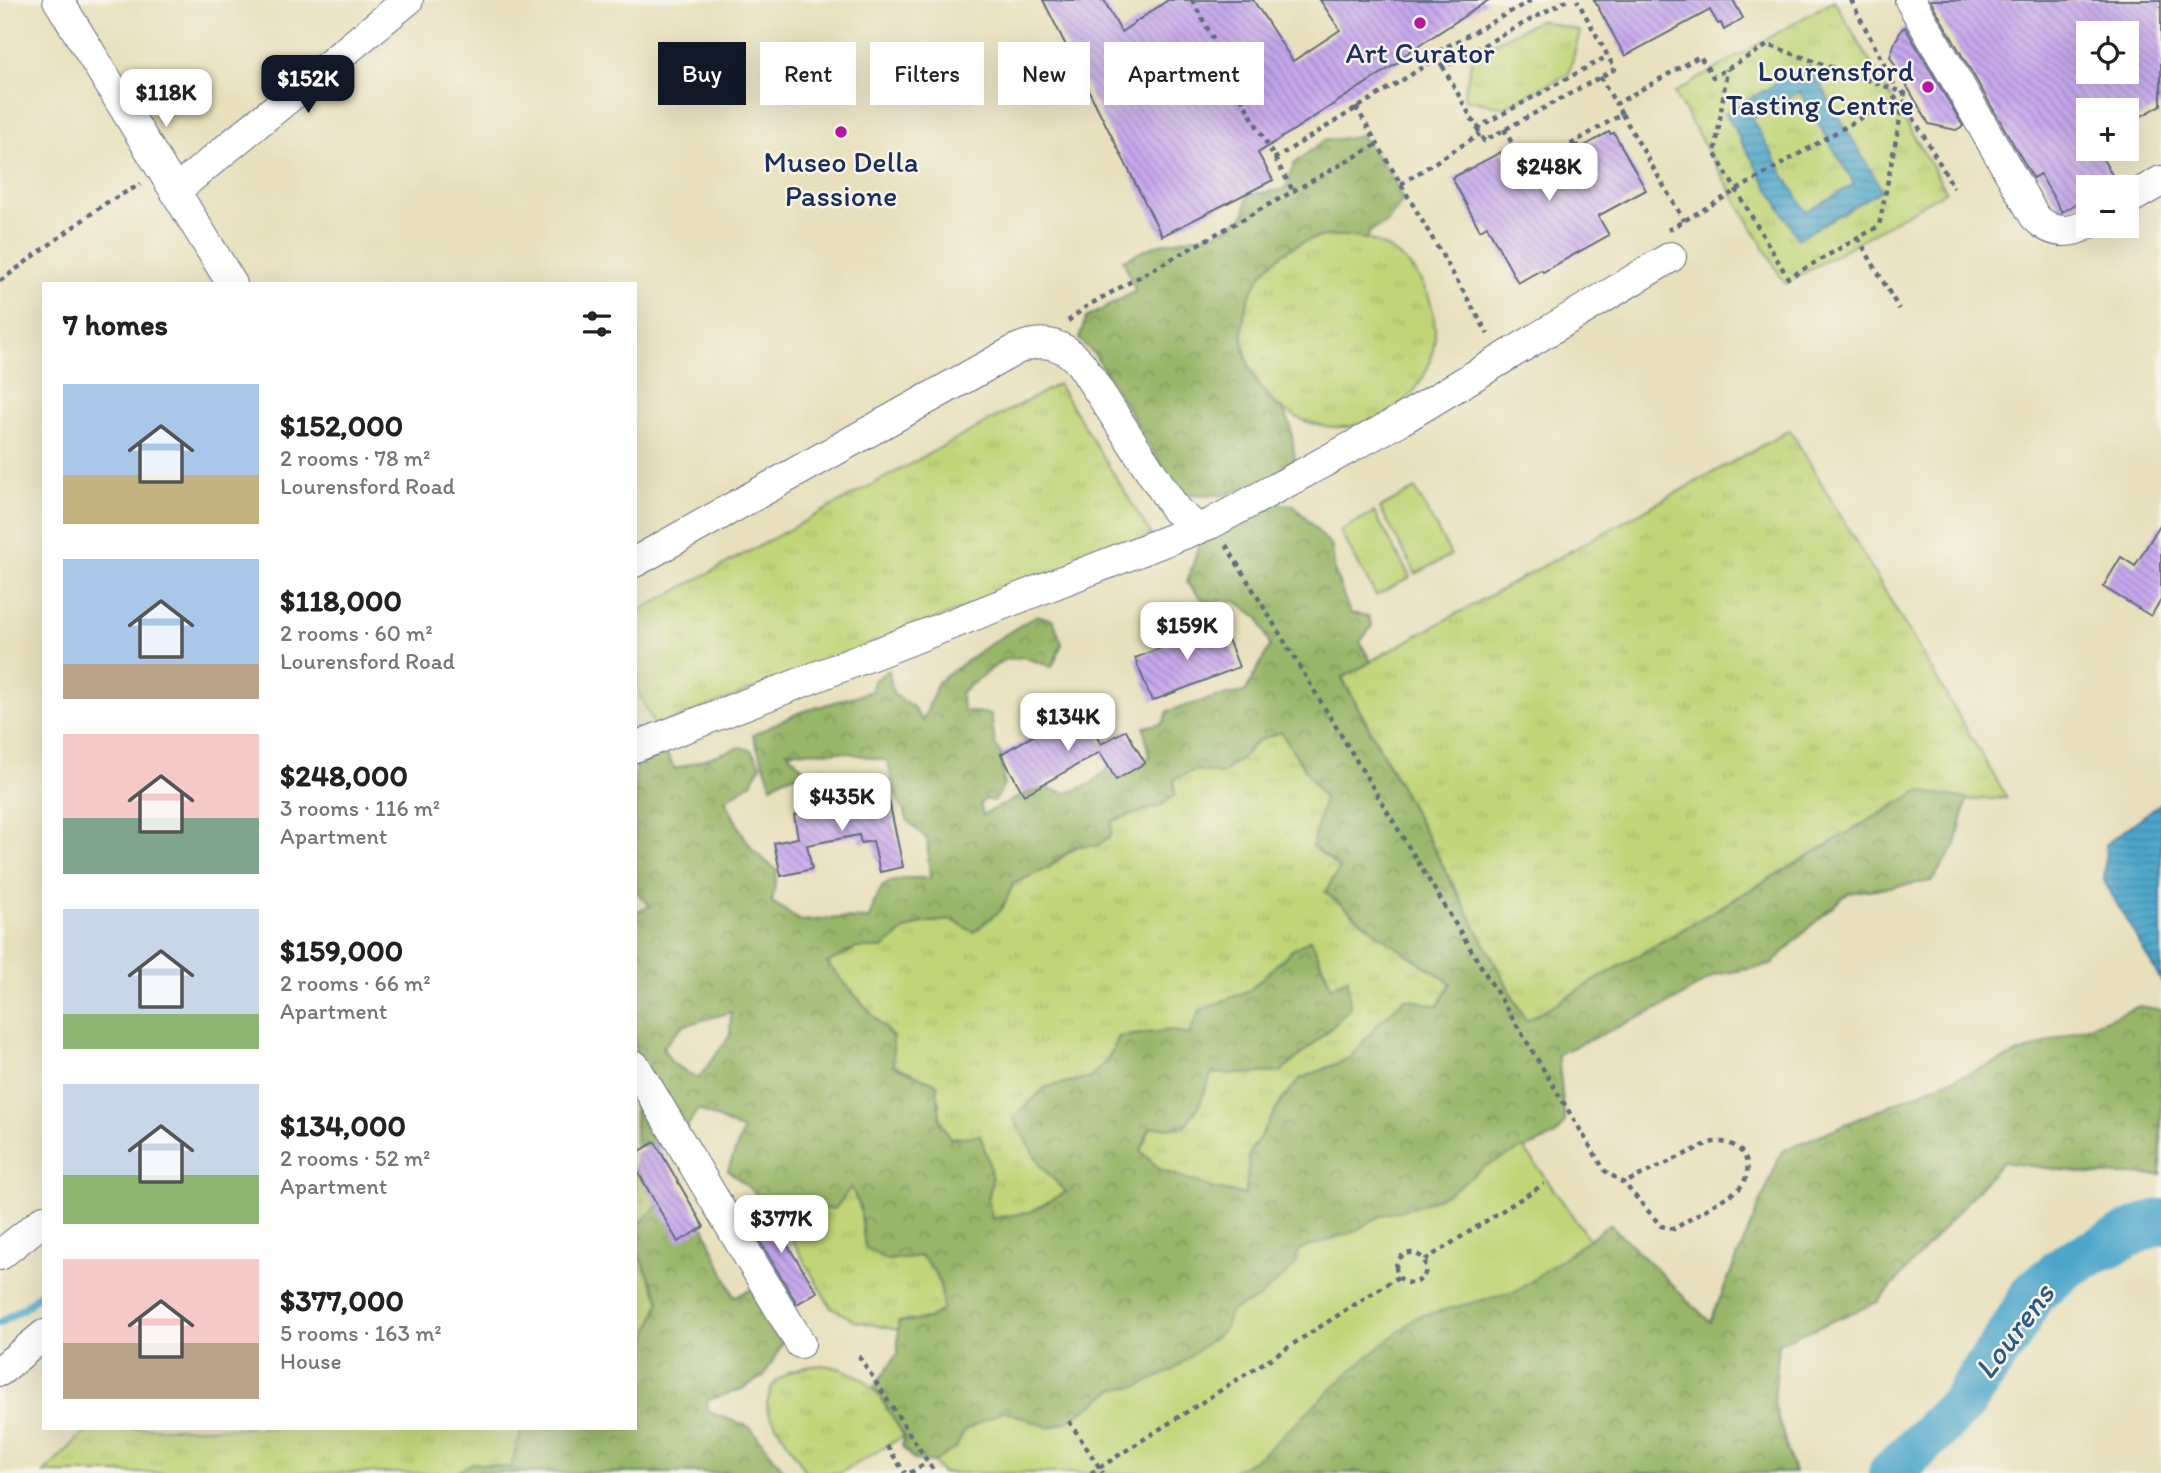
<!DOCTYPE html>
<html lang="en">
<head>
<meta charset="utf-8">
<style>
	body { margin:0; font-family:Itim,sans-serif; background:#f6f6f6; color:#222; height:100vh; display:flex; flex-direction:column; font-size:26px; white-space:nowrap }
	* { box-sizing:border-box; margin:0 }
	p { font-size:23px; color:#767676 }
	.icon { flex:none; width:38px; height:38px; fill:none; stroke:currentColor; stroke-width:2; stroke-linecap:round; stroke-linejoin:round }
	.map { position:relative; flex:1; overflow:hidden }
	.sheet { position:absolute; left:42px; top:282px; width:595px; height:1148px; display:flex; flex-direction:column; background:#fff; border-radius:0px; box-shadow:0 7px 28px #0002 }
	.sheet>* { flex:none }
	.top-card { position:absolute; left:658px; top:42px; width:665px; height:63px; display:flex; gap:14px }
	.controls { position:absolute; left:2076px; top:21px; display:grid; gap:14px }
	.controls a { display:grid; place-items:center; width:63px; height:63px; border-radius:0px; background:#fff; box-shadow:0 7px 28px #0002; font-size:35px }
	.price { position:absolute; translate:-50% -60px; padding:0 16px; border-radius:14px; background:#fff; color:#222; font-size:23px; line-height:46px; filter:drop-shadow(0 2px 4px #0008) }
	.price::after { content:''; position:absolute; left:50%; top:42px; width:21px; height:16px; margin-left:-10px; background:inherit; clip-path:polygon(0 0,100% 0,50% 100%) }
	.price.on { background:#111827; color:#fff }
	ul { padding:0; list-style:none }
	li { display:flex; align-items:center; gap:21px; height:175px; padding:0 21px }
	li span { display:grid; place-items:center; flex:none; width:196px; height:140px; border-radius:0px; color:#555 }
	li>.icon { margin-inline-start:auto }
	span .icon { width:84px; height:84px; fill:#fffc; stroke-width:1 }
	li b { font-size:30px }
	h2 { display:flex; justify-content:space-between; align-items:center; height:84px; padding:0 21px; font-size:30px }
	.tag { padding:0 24px; border-radius:0px; background:#fff; box-shadow:0 7px 28px #0002; font-size:24px; line-height:63px }
	.tag.on { background:#111827; color:#fff }
	.map>svg:first-child { display:block }
</style>
</head>
<body>
<div class="map">
<svg width="2161" height="1473" viewBox="0 0 2161 1473">
	<defs>
		<pattern id="grass-tufts" width="24" height="20" patternUnits="userSpaceOnUse" patternTransform="scale(1.75)"><rect width="24" height="20" fill="#c1d578"/><path d="M3 7l-1-3M5 7V3M7 7l1-3M15 17l-1-3M17 17v-4M19 17l1-3" fill="none" stroke="#a5b76a"/></pattern>
		<pattern id="forest-crowns" width="20" height="18" patternUnits="userSpaceOnUse" patternTransform="scale(1.75)"><rect width="20" height="18" fill="#98b668"/><path d="M2 6a3 3 0 1 1 6 0M12 15a3 3 0 1 1 6 0" fill="none" stroke="#7b9459"/></pattern>
		<pattern id="water-rules" width="6" height="5" patternUnits="userSpaceOnUse" patternTransform="scale(1.75)"><rect width="6" height="5" fill="#4ca6ca"/><path d="M0 2.5h6" fill="none" stroke="#3e88a7"/></pattern>
		<pattern id="building-back-hatch" width="6" height="6" patternUnits="userSpaceOnUse" patternTransform="scale(1.75)"><rect width="6" height="6" fill="#c6a7ec"/><path d="M-1 5l2 2M0 0l6 6M5-1l2 2" fill="none" stroke="#a088c2"/></pattern>
	</defs>
	<rect width="100%" height="100%" fill="#f7f3e8"/>
	<filter id="ink" filterUnits="userSpaceOnUse"><feTurbulence type="fractalNoise" baseFrequency=".0143" numOctaves="2"/><feDisplacementMap in="SourceGraphic" scale="14" xChannelSelector="R" yChannelSelector="G"/><feConvolveMatrix kernelMatrix="1 2 1 2 8 2 1 2 1" color-interpolation-filters="sRGB"/></filter>
	<filter id="wash" filterUnits="userSpaceOnUse"><feTurbulence type="fractalNoise" baseFrequency=".00686" numOctaves="4" result="noise"/><feDisplacementMap in="SourceGraphic" scale="28" xChannelSelector="R" yChannelSelector="G"/><feGaussianBlur stdDeviation="1.57" result="paint"/><feColorMatrix in="noise" values="0 0 0 0 0 0 0 0 0 0 0 0 0 0 0 0 0 1.4 0 .05"/><feComposite in="paint" operator="in"/></filter>
	<g filter="url(#wash)">
		<rect width="100%" height="100%" fill="#e8e0bc"/>
		<!-- grass -->
		<path fill="url(#grass-tufts)" stroke="#6e826b" stroke-width="2" d="M1834,0L1946,191L1785,284L1674,93Z
			M1539,20L1580,31L1569,74L1505,107L1466,100L1464,95L1473,54Z
			M1243 331a96 96 0 1 1 192 0a96 96 0 1 1-192 0Z
			M1058,384L1152,536L655,727L635,686V613Z
			M1790,430L2007,798L1969,800L1919,791L1526,1021L1342,677Z
			M1281,732L1324,799L1313,846L1340,868L1387,941L1451,983L1438,1006L1377,1025L1350,1058L1300,1079L1283,1099L1249,1154L1246,1195L1215,1189L1159,1169L1141,1151L1150,1127L1198,1108L1212,1073L1241,1074L1281,1071L1328,1031L1350,1008L1347,978L1332,988L1311,939L1292,950L1250,990L1199,1011L1189,1035L1119,1037L1106,1061L1089,1078L1046,1087L1041,1166L1066,1192L1030,1212L991,1219L988,1199L992,1180L950,1139L940,1120L937,1084L893,1065V1038L826,963L856,948H883L905,930L922,923L952,920L1002,909L1013,884L1048,868L1112,821L1160,806L1175,795L1174,779L1195,770L1221,774L1243,757L1257,741Z
			M635,1167L658,1206L635,1228Z
			M851,1187L860,1207L865,1247L887,1260L921,1255C940,1275 941,1283 943,1309L928,1319L898,1322V1330L855,1321L830,1306L775,1210L801,1197Z
			M635,1242L636,1247L660,1301L644,1348L635,1358Z
			M822,1365C872,1371 880,1397 904,1436L840,1473H807L768,1412L767,1403L772,1387L777,1381L790,1372L806,1367Z
			M89,1428H522L511,1468L472,1463L455,1473H44Z"/>
		<!-- forest -->
		<path fill="url(#forest-crowns)" stroke="#5a7263" stroke-width="2" fill-rule="evenodd" d="M1361,136L1390,173L1403,200L1388,222L1371,231L1365,239C1353,237 1340,234 1327,236C1270,243 1230,302 1246,357C1250,373 1258,387 1269,399C1274,404 1281,408 1285,413C1293,427 1293,445 1295,460L1268,481L1225,495L1185,494L1170,479L1095,355L1079,339L1086,318L1136,291L1123,260L1156,245L1219,232L1244,216L1248,195L1285,189L1294,164L1323,141Z
			M1274,504L1294,505L1332,547L1335,573L1350,613L1368,616L1372,626L1360,642L1371,662L1342,678L1526,1021L1919,791L1967,799L1956,844L1932,881L1848,893L1805,931L1771,965L1715,975L1673,1002L1558,1054L1565,1122L1555,1136L1486,1166L1449,1193L1416,1207L1382,1215L1353,1232L1299,1250L1295,1266L1258,1299L1230,1311L1225,1329L1172,1371L1139,1386L1114,1389L1069,1421L1050,1428L1004,1411L965,1430L956,1448L934,1462L915,1460L902,1447L904,1436L874,1387L898,1353V1322L928,1319L943,1309C941,1283 940,1275 921,1256L887,1260L865,1247L860,1207L851,1187L835,1209L808,1208L801,1197L775,1210L728,1170L743,1131L698,1109L675,1146L635,1145V913L650,906L635,890V763L655,755H667L675,769L740,747L751,750L761,765L752,782L725,800L740,829L753,850L777,871L772,902L801,921L842,918L869,919L875,900L884,884L906,878H930L927,839L909,822L895,793L888,761L844,752L787,751L807,773L785,778L771,786C767,768 758,753 753,735L798,713L872,691L873,681L889,670L893,694L912,706L923,721L938,682L987,646L1037,615L1053,620L1062,644L1052,667L1023,657L1003,660L960,693L964,711L991,714L995,744L1001,754L1004,785L995,801L985,799L980,804L983,815L1016,798L1044,788L1068,793L1091,784L1109,767L1134,768L1149,757L1144,727L1163,723L1168,711L1216,697L1245,692L1270,646L1259,618L1236,601H1204L1187,583L1201,539ZM1281,732L1324,799L1312,846L1340,868L1325,892L1387,941L1451,983L1438,1006L1405,998L1377,1025L1350,1058L1300,1079L1283,1099L1249,1154L1246,1195L1215,1189L1159,1169L1141,1151L1150,1128L1184,1127L1198,1108L1212,1073L1241,1074L1281,1072L1328,1031L1350,1008L1348,978L1331,987L1311,939L1292,950L1250,990L1199,1011L1189,1035L1171,1030L1119,1037L1107,1061L1089,1078L1046,1087L1013,1118L1041,1166L1066,1192L1030,1212L992,1219L988,1199L992,1180L988,1159L980,1135L950,1138L940,1120L937,1084L893,1065V1038L827,963L856,948H883L905,930L922,923L952,920L974,932L1002,909L1013,884L1048,868L1075,846H1097L1111,835L1112,821L1160,806L1175,795L1174,779L1195,770L1221,774L1243,757L1257,741ZM731,1012L730,1035L698,1079L671,1062L663,1047L682,1026Z
			M2140,1006L2161,1010V1175H2098L2002,1162L1878,1302L1779,1343L1774,1403L1794,1473H1229L1259,1457L1354,1368L1417,1317L1517,1291L1610,1224L1710,1322L1782,1151L1928,1089Z
			M658,1206L704,1227L734,1297L755,1288L786,1337L764,1376L740,1390L708,1400L706,1411L750,1427L786,1473H455L472,1463L511,1468L522,1428H635V1358L644,1348L660,1301L636,1247L635,1228Z"/>
		<!-- green -->
		<path fill="#c1d578" stroke="#6e826b" stroke-width="2" d="M1415,489L1451,555L1416,574L1380,508Z
			M1374,512L1410,577L1376,596L1340,531Z
			M1524,1148L1589,1239L1517,1291L1417,1317L1354,1368L1259,1457L1229,1473H941L934,1462L956,1448L965,1430L1004,1411L1050,1428L1069,1421L1115,1389L1139,1386L1172,1371L1225,1329L1230,1311L1258,1299L1295,1266L1299,1250L1353,1232L1382,1215L1416,1207L1449,1193L1486,1166Z"/>
		<!-- water -->
		<path fill="url(#water-rules)" stroke="#346a94" stroke-width="2" fill-rule="evenodd" d="M1809,65L1882,190L1798,239L1725,113ZM1800,92L1854,184L1806,212L1752,119Z
			M2161,803V981L2104,881L2106,844Z"/>
		<g fill="none" stroke-linecap="round" stroke-linejoin="round">
			<!-- stream -->
			<path stroke="#4ca6ca" stroke-width="8" d="M0,1323L27,1306L44,1290"/>
			<!-- river -->
			<path stroke="#4ca6ca" stroke-width="46" d="M1891,1473L1962,1404L2012,1331L2033,1293L2069,1264L2151,1224L2161,1222"/>
		</g>
		<g id="blocks">
			<!-- building -->
			<path fill="url(#building-back-hatch)" fill-rule="evenodd" d="M1043,0H1104L1121,32L1168,0H1253L1293,61L1340,30L1320,0H1489L1397,60L1399,62L1258,153L1273,180L1162,236Z
				M1594,0H1733L1743,18L1724,30L1721,23L1718,24L1710,10L1625,56Z
				M1930,0H2161V105L2126,125V110H2088V149H2097L2118,185L2116,187H2088V197L2062,212L2040,174L2033,178ZM2088,33H2126V72H2088Z
				M1905,27L1963,126L1956,130L1929,124L1890,57L1895,42L1902,29Z
				M1609,132L1610,134L1614,133L1646,190L1598,216L1609,235L1543,272L1541,270L1518,283L1487,226L1480,230L1452,178L1501,152L1516,178L1578,144L1581,148Z
				M2161,523V600L2151,616L2103,587L2121,557L2135,566Z
				M1222,624L1239,667L1152,701L1135,658Z
				M1080,709L1101,744L1126,730L1145,763L1116,780L1100,752L1024,795L1001,754Z
				M888,796L903,867L880,872L873,841L861,843L859,835L807,845L812,869L781,876L774,843L798,838L794,815L809,812L807,802L827,798L829,808Z
				M655,1142L704,1227L678,1242L635,1167V1154Z
				M762,1205L817,1292L797,1304L745,1216Z"/>
		</g>
	</g>
	<g filter="url(#ink)">
		<use href="#blocks" fill-opacity="0" stroke="#636d7f" stroke-width="2"/>
		<g fill="none" stroke-linecap="round" stroke-linejoin="round">
			<defs>
				<path id="minor" d="M58,0L232,284
					M1910,0L2035,217C2051,233 2068,235 2088,224
					M175,191L408,0
					M2126,201L2161,181
					M635,562L1017,349C1042,338 1063,343 1081,364L1176,510L1198,529
					M635,747L1212,523L1401,420L1671,257
					M635,1066L800,1343
					M0,1255L44,1220
					M0,1371L44,1335"/>
			</defs>
			<!-- minor casing -->
			<use href="#minor" stroke="#636d7f" stroke-width="32"/>
			<!-- path -->
			<path stroke="#636d7f" stroke-width="4.5" stroke-dasharray="5 5" stroke-linecap="butt" d="M1192,0L1225,60L1224,67L1293,191
				M1567,0L1443,67L1477,128L1608,56
				M1851,0L1897,90
				M1443,67L1435,53L1532,0
				M1600,77L1616,104
				M1903,100L1954,188
				M1356,107L1488,334
				M1622,114L1684,221
				M1477,128L1484,141L1615,69L1577,0
				M1504,129L1527,170
				M1274,159L1438,58
				M1519,175L1622,114L1616,104L1700,56L1713,77L1768,45L1905,93L1879,226L1788,278L1715,154L1727,69
				M1401,184L1480,134
				M1668,230L1909,90
				M1858,238L1899,309
				M0,281L106,203L141,184
				M1068,321L1087,306L1378,144
				M1226,545L1605,1171L1624,1183L1661,1226L1674,1229L1739,1189C1760,1164 1739,1136 1709,1143L1624,1183
				M1396 1268a15 15 0 1 1 30 0a15 15 0 1 1-30 0Z
				M1425,1260L1544,1184
				M859,1356L935,1473
				M1069,1421L1103,1473
				M887,1446L905,1473
				M910,1473L927,1462
				M1091,1473L1398,1277"/>
			<!-- minor -->
			<use href="#minor" stroke="#fff" stroke-width="30"/>
		</g>
	</g>
	<!-- markers -->
	<g fill="#b5179e" stroke="#f7f3e8" stroke-width="2.5">
		<circle cx="1420" cy="23" r="7"/>
		<circle cx="1928" cy="87" r="7"/>
		<circle cx="841" cy="132" r="7"/>
	</g>
	<g text-anchor="middle" dominant-baseline="central" stroke-width="5" stroke-linejoin="round" paint-order="stroke">
		<!-- poi labels -->
		<g font-size="30" fill="#1b2f5e" stroke="#f7f3e8">
			<text x="1420" y="52">Art Curator</text>
			<text x="1914" y="70" text-anchor="end">Lourensford<tspan x="1914" dy="34">Tasting Centre</tspan></text>
			<text x="841" y="161">Museo Della<tspan x="841" dy="34">Passione</tspan></text>
		</g>
		<!-- water labels -->
		<g font-size="32" font-style="italic" fill="#2c5984" stroke="#f7f3e8">
			<text transform="translate(2014 1331) rotate(-53)">Lourens</text>
		</g>
	</g>
</svg>
<div class="controls">
<a><svg class="icon" aria-label="locate" viewBox="0 0 24 24"><circle cx="12" cy="12" r="6"/><path d="M12 2v4M12 18v4M2 12h4M18 12h4"/></svg></a>
<a>+</a>
<a>−</a>
</div>
<b class="price on" style="left:308px;top:115px">$152K</b>
<b class="price" style="left:166px;top:129px">$118K</b>
<b class="price" style="left:1549px;top:203px">$248K</b>
<b class="price" style="left:1187px;top:662px">$159K</b>
<b class="price" style="left:1068px;top:753px">$134K</b>
<b class="price" style="left:842px;top:833px">$435K</b>
<b class="price" style="left:781px;top:1255px">$377K</b>
<div class="top-card">
<a class="tag on">Buy</a>
<a class="tag">Rent</a>
<a class="tag">Filters</a>
<a class="tag">New</a>
<a class="tag">Apartment</a>
</div>
<section class="sheet">
<h2>7 homes<svg class="icon" aria-label="filters" viewBox="0 0 24 24"><path d="M4 7h16M4 17h16"/><circle cx="9" cy="7" r="2"/><circle cx="15" cy="17" r="2"/></svg></h2>
<ul>
<li><span style="background:linear-gradient(#a9c7e8 65%,#c2b280 0)"><svg class="icon" aria-label="home" viewBox="0 0 24 24"><path d="M3 11l9-7 9 7M6 9v11h12V9"/></svg></span><div><b>$152,000</b><p>2 rooms · 78 m²</p><p>Lourensford Road</p></div></li>
<li><span style="background:linear-gradient(#a9c7e8 75%,#b9a48a 0)"><svg class="icon" aria-label="home" viewBox="0 0 24 24"><path d="M3 11l9-7 9 7M6 9v11h12V9"/></svg></span><div><b>$118,000</b><p>2 rooms · 60 m²</p><p>Lourensford Road</p></div></li>
<li><span style="background:linear-gradient(#f6c9c9 60%,#7fa58c 0)"><svg class="icon" aria-label="home" viewBox="0 0 24 24"><path d="M3 11l9-7 9 7M6 9v11h12V9"/></svg></span><div><b>$248,000</b><p>3 rooms · 116 m²</p><p>Apartment</p></div></li>
<li><span style="background:linear-gradient(#c9d6e8 75%,#8fb573 0)"><svg class="icon" aria-label="home" viewBox="0 0 24 24"><path d="M3 11l9-7 9 7M6 9v11h12V9"/></svg></span><div><b>$159,000</b><p>2 rooms · 66 m²</p><p>Apartment</p></div></li>
<li><span style="background:linear-gradient(#c9d6e8 65%,#8fb573 0)"><svg class="icon" aria-label="home" viewBox="0 0 24 24"><path d="M3 11l9-7 9 7M6 9v11h12V9"/></svg></span><div><b>$134,000</b><p>2 rooms · 52 m²</p><p>Apartment</p></div></li>
<li><span style="background:linear-gradient(#f6c9c9 60%,#b9a48a 0)"><svg class="icon" aria-label="home" viewBox="0 0 24 24"><path d="M3 11l9-7 9 7M6 9v11h12V9"/></svg></span><div><b>$377,000</b><p>5 rooms · 163 m²</p><p>House</p></div></li>
</ul>
</section>
</div>
</body>
</html>
